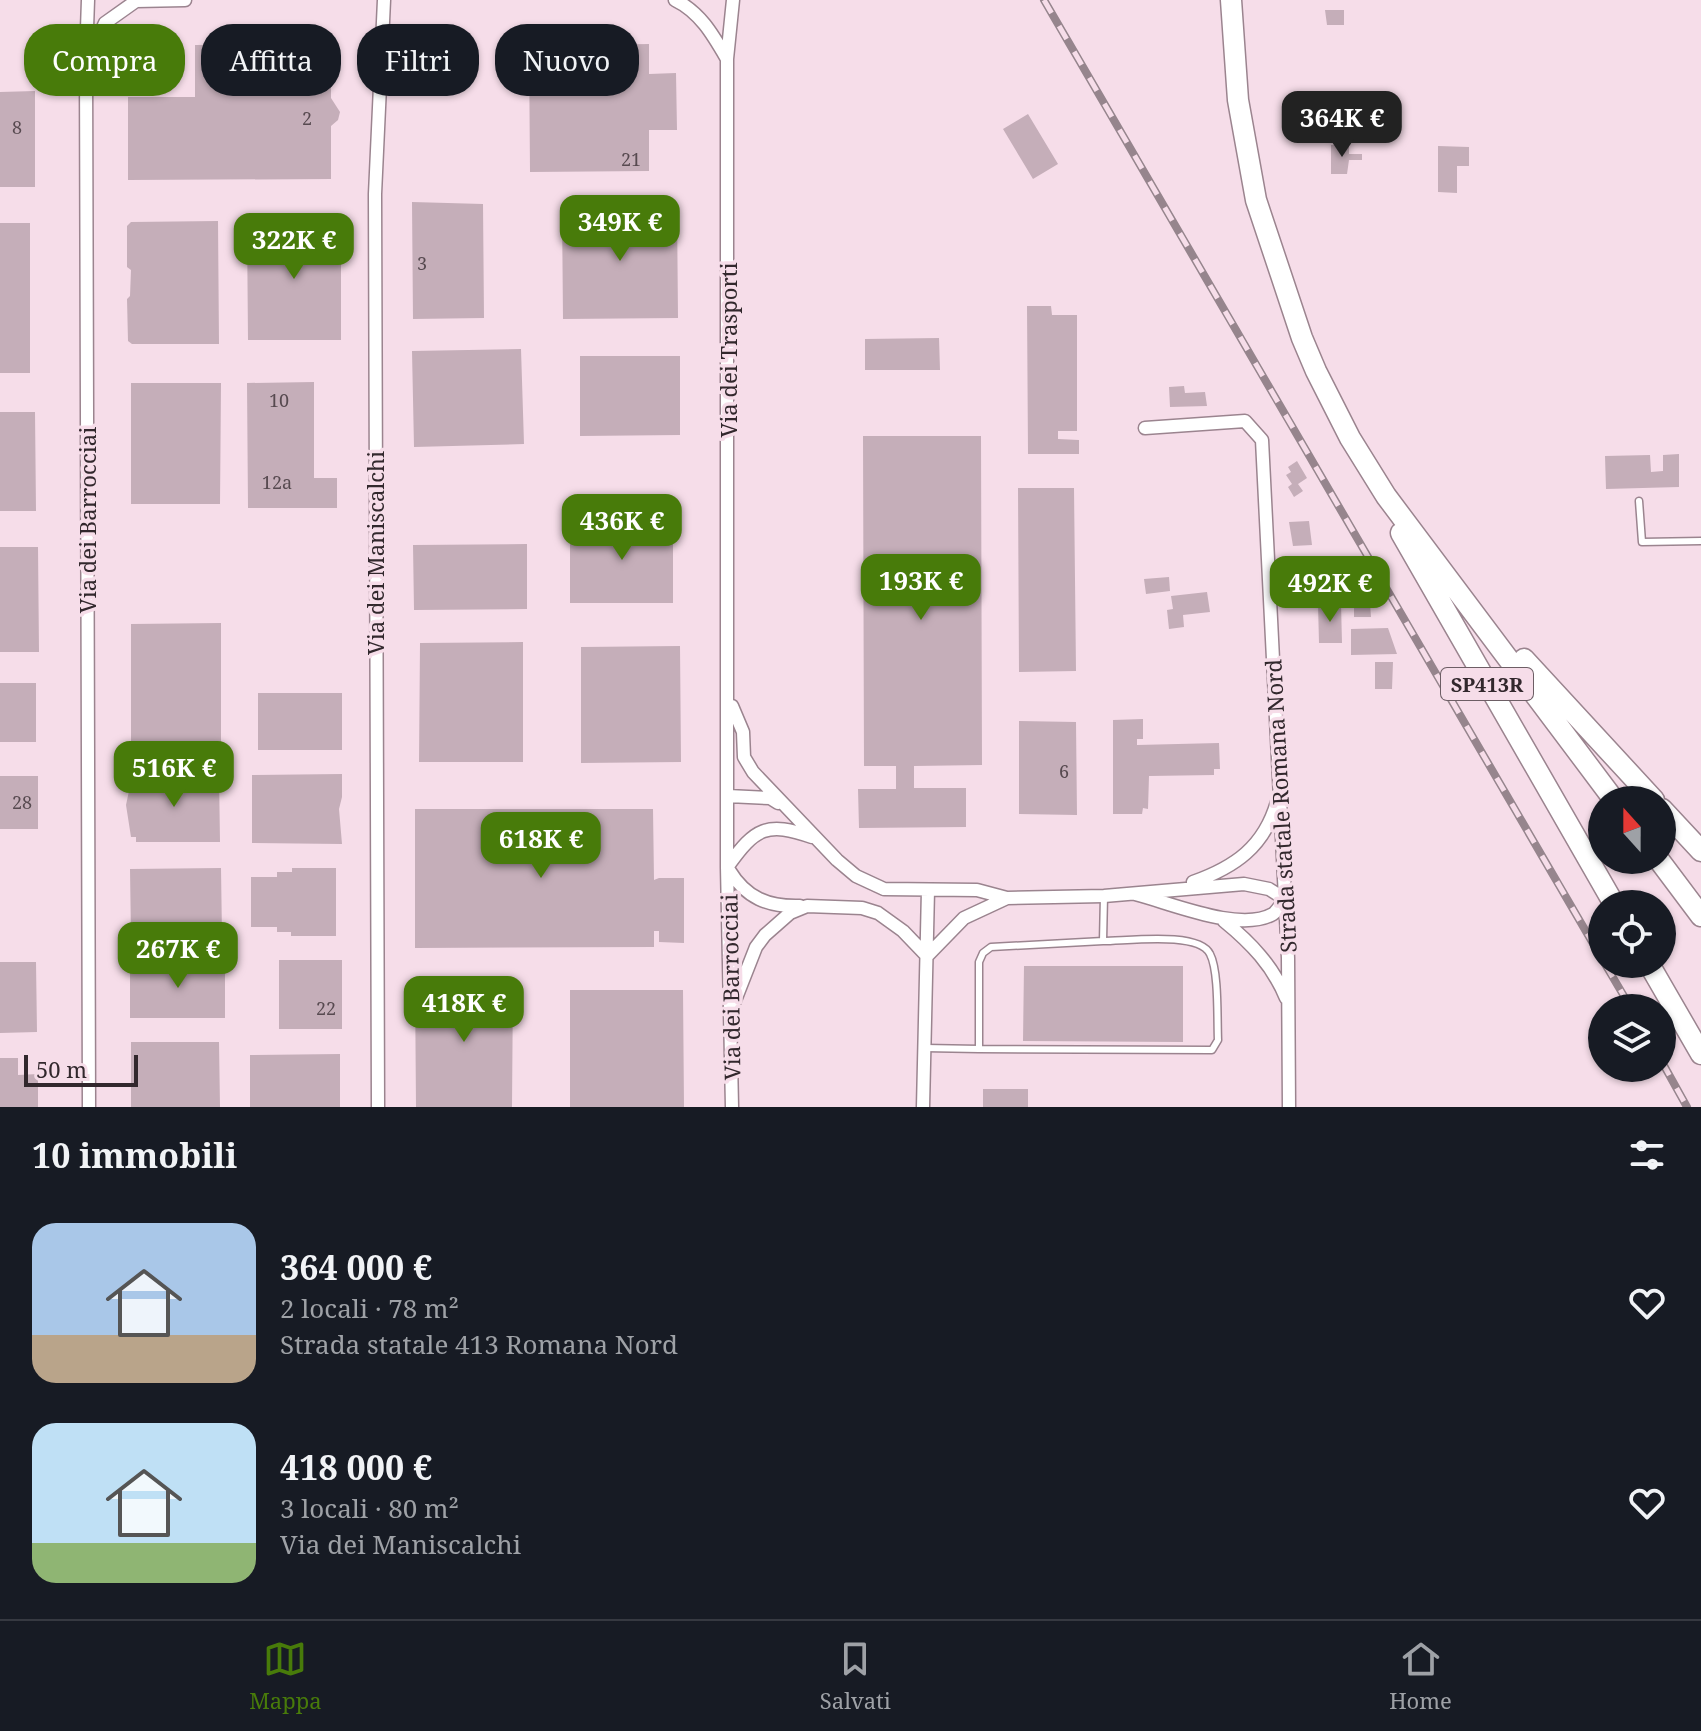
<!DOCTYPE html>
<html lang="it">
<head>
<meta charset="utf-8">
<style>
	body { margin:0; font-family:"Noto Serif",serif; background:#20242c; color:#f1f3f6; height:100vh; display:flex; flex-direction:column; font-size:30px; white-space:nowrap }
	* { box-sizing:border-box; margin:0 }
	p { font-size:26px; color:#9ea1a6 }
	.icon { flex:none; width:44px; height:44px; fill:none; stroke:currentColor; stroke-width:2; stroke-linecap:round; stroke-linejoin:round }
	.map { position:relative; height:1107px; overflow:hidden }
	.side { display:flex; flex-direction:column; background:#171b24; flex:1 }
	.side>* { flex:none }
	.banner { position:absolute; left:24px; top:24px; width:800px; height:72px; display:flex; gap:16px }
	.needle { width:52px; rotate:339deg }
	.tools { position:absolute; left:1588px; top:786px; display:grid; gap:16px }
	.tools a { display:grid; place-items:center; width:88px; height:88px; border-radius:50%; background:#171b24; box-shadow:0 2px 6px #0004; font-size:40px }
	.scale { position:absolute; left:24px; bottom:20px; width:114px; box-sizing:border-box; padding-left:8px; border:4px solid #32282d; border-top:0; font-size:22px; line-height:28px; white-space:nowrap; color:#32282d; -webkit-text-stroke:6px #f6dde9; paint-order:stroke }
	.price { position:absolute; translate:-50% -68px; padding:0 18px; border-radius:16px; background:#487b0a; color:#fff; font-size:26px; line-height:52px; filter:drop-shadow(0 2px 4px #0008) }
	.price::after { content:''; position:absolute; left:50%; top:48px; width:24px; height:18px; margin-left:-12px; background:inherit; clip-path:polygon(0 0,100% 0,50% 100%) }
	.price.current { background:#222; color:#fff }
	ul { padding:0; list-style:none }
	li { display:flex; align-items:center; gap:24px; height:200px; padding:0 32px }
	li span { display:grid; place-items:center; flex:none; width:224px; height:160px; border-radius:24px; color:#555 }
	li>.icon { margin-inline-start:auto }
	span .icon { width:96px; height:96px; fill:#fffc; stroke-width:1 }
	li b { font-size:34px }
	h2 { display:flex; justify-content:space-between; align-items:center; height:96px; padding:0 32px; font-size:34px }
	.tag { padding:0 28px; border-radius:32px; background:#171b24; box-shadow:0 2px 6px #0004; font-size:28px; line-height:72px }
	.tag.current { background:#487b0a; color:#fff }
	.menu { display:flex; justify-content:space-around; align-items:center; height:112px; border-top:2px solid #363941; background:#171b24; font-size:22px; color:#9ea1a6 }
	.menu a { display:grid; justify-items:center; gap:4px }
	.menu .current { color:#487b0a }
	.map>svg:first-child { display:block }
</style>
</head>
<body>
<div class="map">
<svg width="1701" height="1107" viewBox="0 0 1701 1107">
	<rect width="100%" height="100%" fill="#f6dde9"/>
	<!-- building -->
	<path fill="#c5aeb9" d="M1325,10H1344V25H1327Z
		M331,44V98L340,112L338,120L331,126V179L128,180V97H195V45Z
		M649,44V74L676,73L677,130H649V171L530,172L529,46Z
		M35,91V187H0V92Z
		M1028,114L1058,164L1033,179L1003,129Z
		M1331,145H1349V154H1362V160H1349L1347,174H1331Z
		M1438,146L1469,147V166H1457V193L1438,192Z
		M412,202L483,204L484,318L413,319Z
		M677,207L678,318L563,319L562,208Z
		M218,221L219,344H132L128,341L127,299L130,296L131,270L127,267V226L131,222Z
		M0,223H30V373H0Z
		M247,223H341V340H248Z
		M1027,306H1051L1052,315H1077V431H1058V439L1079,440V454H1028Z
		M939,338L940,370H865V339Z
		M521,349L524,444L414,447L412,351Z
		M580,356H680V435L580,436Z
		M314,382V478H337V508H248L247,383Z
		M131,383H221L220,504H131Z
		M1184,386L1185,393L1205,392L1207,406L1170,407L1169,387Z
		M0,412H35L36,511H0Z
		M863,436H981L982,765L914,766V788H966V827L859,828L858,789H896V766H864Z
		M1679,454V487L1606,489L1605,456L1650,455L1651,472L1663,471V455Z
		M1297,461L1307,478L1298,484L1303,491L1294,497L1288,487L1292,484L1286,475L1291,472L1288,467Z
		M1018,488H1074L1076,671L1019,672Z
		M650,516H673V603H570V522H650Z
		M1309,521L1312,545L1293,546L1289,522Z
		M527,544V609L414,610L413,545Z
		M0,547H38L39,652H0Z
		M1169,577L1170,591L1146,594L1144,579Z
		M1207,592L1210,612L1183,615L1184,627L1169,629L1167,610L1173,609L1171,596Z
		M1354,603H1370L1371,617H1354Z
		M1318,604H1341L1342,643H1319Z
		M221,623V744H131V624Z
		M1388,628L1397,654L1351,655V629Z
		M523,642V762H419L420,643Z
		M680,646L681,762L581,763V647Z
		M1375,662H1393L1392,689H1375Z
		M0,683H36V742H0Z
		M258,693H342V750H258Z
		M1143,719V739H1137V745L1219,743L1220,769H1214V775L1149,776L1148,809L1143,808L1142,814H1113V720Z
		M1019,721L1076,722L1077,815L1019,814Z
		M342,774V797L339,809L342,844L252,843V775Z
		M0,776H38V829H0Z
		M219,776L220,842H136V837H131L126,805L132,777Z
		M415,809H653L654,880L659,878H684V943L659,942V931H654V947L415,948Z
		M221,868L222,936L131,937L130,869Z
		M292,868H336V936H291V932H277V927H251V877H277V872H292Z
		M279,960H342V1029H279Z
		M130,961H225V1018H130Z
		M0,962H36L37,1032L0,1033Z
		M1024,966H1183V1042L1023,1041Z
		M415,981L513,982L512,1107H416Z
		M570,990H683L684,1107H570Z
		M131,1042H219L220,1107H131Z
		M340,1054V1107H250V1055Z
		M0,1058H18V1075L38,1074V1107H0Z
		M983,1089H1028V1107H983Z"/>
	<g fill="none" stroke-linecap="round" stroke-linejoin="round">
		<defs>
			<path id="service" d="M1639,501L1642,542L1701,541
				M925,1048L979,1049V962L983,953L991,947L1103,941L1104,896
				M979,1049L1212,1050L1218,1040C1217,1019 1219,971 1210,954C1199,931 1127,941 1103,941"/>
			<path id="minor" d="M675,0C700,12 713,35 727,59
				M86,57L88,0
				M1145,428L1245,421L1262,440L1288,958L1289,1107
				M732,706L743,732L744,757L753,772L837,860L856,876L884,889L977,890L1007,898L1104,896L1244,884L1269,889L1285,899C1282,903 1277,911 1273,914C1240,933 1171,903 1135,894
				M728,796L770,798L778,803
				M728,866C755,828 767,821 812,837
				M729,870C746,898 768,907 800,906
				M1193,882C1235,867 1264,847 1277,802
				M1224,921C1251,943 1273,966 1286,998
				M927,956L964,918L1007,898
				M734,1003L756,947L765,935L790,913L807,906L862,908L878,913L903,931L927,956
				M89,1107L86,66L105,23L136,1L185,0
				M378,1107L375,194L384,0
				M732,1107L727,867V59L733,0
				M923,1107L928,890"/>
			<path id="primary" d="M1231,0L1238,100L1256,200L1302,338L1316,371L1350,438L1386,496L1614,800
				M1401,533L1614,904
				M1524,659L1654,800
				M1662,809L1701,851
				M1659,860L1701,916
				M1649,964L1701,1054"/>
		</defs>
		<!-- service casing -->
		<use href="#service" stroke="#9b848f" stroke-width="9"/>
		<!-- minor casing -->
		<use href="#minor" stroke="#9b848f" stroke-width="15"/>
		<!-- primary casing -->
		<use href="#primary" stroke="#9b848f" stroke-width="23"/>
		<!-- service -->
		<use href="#service" stroke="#fff" stroke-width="6"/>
		<!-- minor -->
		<use href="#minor" stroke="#fff" stroke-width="12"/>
		<!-- primary -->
		<use href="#primary" stroke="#fff" stroke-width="20"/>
		<defs>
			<path id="rail" d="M1044,0L1602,959
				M1605,964L1631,1008
				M1662,1062L1687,1107"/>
		</defs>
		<!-- rail casing -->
		<use href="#rail" stroke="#96858d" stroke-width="8"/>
		<!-- rail -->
		<use href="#rail" stroke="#f6dde9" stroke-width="5" stroke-dasharray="15" stroke-linecap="butt"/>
	</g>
	<g text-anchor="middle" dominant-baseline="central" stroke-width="7" stroke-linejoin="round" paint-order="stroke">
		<!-- number labels -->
		<g font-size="18" fill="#574a50">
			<text x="307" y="118">2</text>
			<text x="17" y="127">8</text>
			<text x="631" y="159">21</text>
			<text x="422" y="263">3</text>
			<text x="279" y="400">10</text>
			<text x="277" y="482">12a</text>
			<text x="1064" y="771">6</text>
			<text x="22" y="802">28</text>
			<text x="326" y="1008">22</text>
		</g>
		<!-- shield labels -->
		<rect fill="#f6dde9" stroke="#6d5e65" stroke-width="2" x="1441" y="668" width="92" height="32" rx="6"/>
		<g font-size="20" font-weight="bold" fill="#32282d">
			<text x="1487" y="684">SP413R</text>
		</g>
		<!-- street labels -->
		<g font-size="22" fill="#32282d" stroke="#f6dde9">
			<text transform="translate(728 350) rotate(-90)">Via dei Trasporti</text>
			<text transform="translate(87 520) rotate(-90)">Via dei Barrocciai</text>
			<text transform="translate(375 553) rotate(-90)">Via dei Maniscalchi</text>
			<text transform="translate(1280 806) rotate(-93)">Strada statale Romana Nord</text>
			<text transform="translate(730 987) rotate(-91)">Via dei Barrocciai</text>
		</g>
	</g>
</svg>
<div class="tools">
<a><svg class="needle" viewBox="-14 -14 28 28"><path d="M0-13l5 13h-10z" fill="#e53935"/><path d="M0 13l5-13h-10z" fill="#9ea1a6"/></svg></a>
<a><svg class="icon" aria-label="locate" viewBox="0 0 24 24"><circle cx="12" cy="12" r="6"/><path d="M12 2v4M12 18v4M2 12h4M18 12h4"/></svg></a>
<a><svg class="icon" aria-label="layers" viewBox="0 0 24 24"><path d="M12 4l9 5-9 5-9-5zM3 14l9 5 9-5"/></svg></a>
</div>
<div class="scale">50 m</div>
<b class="price current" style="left:1342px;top:159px">364K €</b>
<b class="price" style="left:620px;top:263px">349K €</b>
<b class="price" style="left:294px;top:281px">322K €</b>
<b class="price" style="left:622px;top:562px">436K €</b>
<b class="price" style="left:921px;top:622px">193K €</b>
<b class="price" style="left:1330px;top:624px">492K €</b>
<b class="price" style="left:174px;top:809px">516K €</b>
<b class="price" style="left:541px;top:880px">618K €</b>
<b class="price" style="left:178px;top:990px">267K €</b>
<b class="price" style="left:464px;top:1044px">418K €</b>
<div class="banner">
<a class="tag current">Compra</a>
<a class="tag">Affitta</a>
<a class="tag">Filtri</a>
<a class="tag">Nuovo</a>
</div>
</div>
<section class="side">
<h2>10 immobili<svg class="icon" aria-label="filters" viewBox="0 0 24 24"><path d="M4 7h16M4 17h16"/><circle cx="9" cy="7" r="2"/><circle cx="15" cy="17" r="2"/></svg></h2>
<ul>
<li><span style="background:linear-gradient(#a9c7e8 70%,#b9a48a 0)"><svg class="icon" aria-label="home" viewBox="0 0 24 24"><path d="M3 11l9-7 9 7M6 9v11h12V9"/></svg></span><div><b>364 000 €</b><p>2 locali · 78 m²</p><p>Strada statale 413 Romana Nord</p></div><svg class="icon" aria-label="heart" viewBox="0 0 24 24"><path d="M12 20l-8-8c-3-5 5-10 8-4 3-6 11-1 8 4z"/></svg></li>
<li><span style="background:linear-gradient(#bfe0f5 75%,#8fb573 0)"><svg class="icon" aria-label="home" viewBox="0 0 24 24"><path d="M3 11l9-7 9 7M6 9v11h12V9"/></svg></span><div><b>418 000 €</b><p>3 locali · 80 m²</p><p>Via dei Maniscalchi</p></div><svg class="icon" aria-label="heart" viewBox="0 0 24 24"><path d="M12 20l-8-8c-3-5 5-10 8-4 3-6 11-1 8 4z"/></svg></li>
</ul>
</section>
<nav class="menu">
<a class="current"><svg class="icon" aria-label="map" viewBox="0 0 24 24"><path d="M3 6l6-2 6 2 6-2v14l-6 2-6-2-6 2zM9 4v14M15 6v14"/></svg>Mappa</a>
<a><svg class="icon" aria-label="saved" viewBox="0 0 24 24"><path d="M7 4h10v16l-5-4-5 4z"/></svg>Salvati</a>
<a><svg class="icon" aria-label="home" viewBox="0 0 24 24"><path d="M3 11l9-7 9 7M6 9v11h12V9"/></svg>Home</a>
</nav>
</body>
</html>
